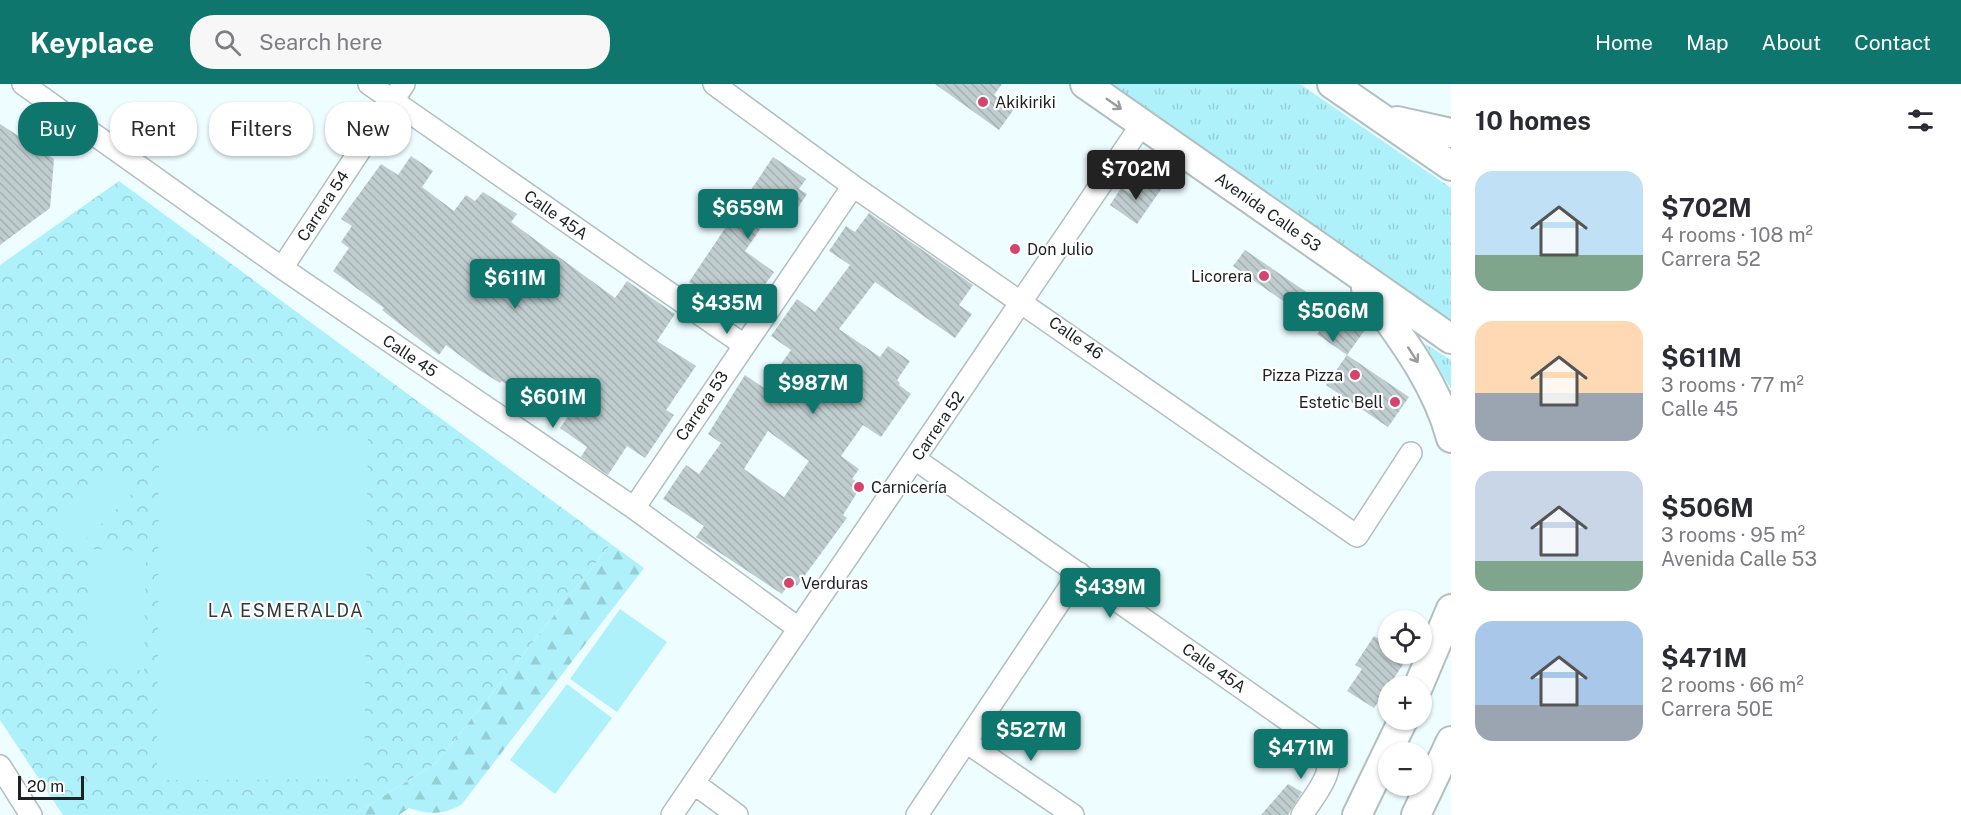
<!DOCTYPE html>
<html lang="en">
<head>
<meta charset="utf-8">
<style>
	body { margin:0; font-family:"Public Sans",sans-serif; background:#f7f7f7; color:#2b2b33; height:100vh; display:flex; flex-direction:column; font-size:22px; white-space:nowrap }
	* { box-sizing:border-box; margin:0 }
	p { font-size:20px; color:#7c7c81 }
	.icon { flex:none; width:33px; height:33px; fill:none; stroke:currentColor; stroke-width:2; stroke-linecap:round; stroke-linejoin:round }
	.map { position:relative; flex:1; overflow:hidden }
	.panel { display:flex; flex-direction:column; background:#fff; width:510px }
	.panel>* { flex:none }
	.guide { position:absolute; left:18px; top:18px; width:570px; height:54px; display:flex; gap:12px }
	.controls { position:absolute; left:1378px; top:526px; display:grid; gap:12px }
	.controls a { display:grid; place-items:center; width:54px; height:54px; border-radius:50%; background:#fff; box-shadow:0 2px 4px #0004; font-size:30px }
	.scale { position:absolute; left:18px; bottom:15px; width:66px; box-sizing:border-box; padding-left:6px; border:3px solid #1c2122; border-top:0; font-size:16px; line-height:21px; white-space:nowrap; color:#1c2122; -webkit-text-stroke:4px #fff; paint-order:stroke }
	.price { position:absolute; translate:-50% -51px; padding:0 14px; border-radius:6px; background:#0f766e; color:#fff; font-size:20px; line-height:39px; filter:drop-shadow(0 2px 3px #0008) }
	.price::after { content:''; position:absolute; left:50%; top:36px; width:18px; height:14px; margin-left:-9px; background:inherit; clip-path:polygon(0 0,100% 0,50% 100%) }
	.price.selected { background:#222; color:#fff }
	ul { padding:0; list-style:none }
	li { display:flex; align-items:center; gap:18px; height:150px; padding:0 24px }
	li span { display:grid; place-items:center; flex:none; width:168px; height:120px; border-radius:18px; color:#555 }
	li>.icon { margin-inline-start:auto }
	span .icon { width:72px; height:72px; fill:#fffc; stroke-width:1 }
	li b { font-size:26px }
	h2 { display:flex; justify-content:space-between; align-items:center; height:72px; padding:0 24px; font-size:26px }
	.tag { padding:0 21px; border-radius:24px; background:#fff; box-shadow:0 2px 4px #0004; font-size:21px; line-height:54px }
	.tag.selected { background:#0f766e; color:#fff }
	header { display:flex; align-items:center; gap:36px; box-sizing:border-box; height:84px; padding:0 30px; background:#0f766e; color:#fff }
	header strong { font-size:28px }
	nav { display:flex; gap:33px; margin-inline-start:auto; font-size:21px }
	.search { width:420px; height:54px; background:#f7f7f7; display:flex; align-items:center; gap:15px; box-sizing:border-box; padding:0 21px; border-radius:24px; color:#7c7c81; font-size:22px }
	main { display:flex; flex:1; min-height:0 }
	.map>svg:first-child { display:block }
</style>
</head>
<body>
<header>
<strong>Keyplace</strong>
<div class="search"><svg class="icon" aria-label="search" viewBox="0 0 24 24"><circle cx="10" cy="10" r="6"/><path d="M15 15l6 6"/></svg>Search here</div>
<nav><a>Home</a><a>Map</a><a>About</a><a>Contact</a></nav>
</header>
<main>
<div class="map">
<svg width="1451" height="731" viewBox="0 0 1451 731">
	<defs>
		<pattern id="grass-tufts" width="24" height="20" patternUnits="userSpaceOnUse" patternTransform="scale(1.5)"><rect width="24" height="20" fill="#aff1fa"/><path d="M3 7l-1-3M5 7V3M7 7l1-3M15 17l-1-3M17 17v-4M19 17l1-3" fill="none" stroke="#96ced6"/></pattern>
		<pattern id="forest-firs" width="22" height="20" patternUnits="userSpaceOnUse" patternTransform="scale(1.5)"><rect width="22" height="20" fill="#aff1fa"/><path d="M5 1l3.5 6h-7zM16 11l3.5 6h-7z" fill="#96ced6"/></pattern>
		<pattern id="park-crowns" width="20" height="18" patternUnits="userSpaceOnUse" patternTransform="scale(1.5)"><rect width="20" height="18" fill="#aff1fa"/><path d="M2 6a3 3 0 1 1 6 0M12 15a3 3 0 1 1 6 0" fill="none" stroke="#96ced6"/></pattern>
		<pattern id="building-back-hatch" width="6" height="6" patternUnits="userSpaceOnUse" patternTransform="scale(1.5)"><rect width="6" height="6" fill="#bfcdcf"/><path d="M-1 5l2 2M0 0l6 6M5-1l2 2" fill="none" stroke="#a4b0b1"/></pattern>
	</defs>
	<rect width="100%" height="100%" fill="#eefdff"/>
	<!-- grass -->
	<path fill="url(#grass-tufts)" d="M1110,0H1300L1451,104V239Z
		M1425,260L1451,276V305Z"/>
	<!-- forest -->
	<path fill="url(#forest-firs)" d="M611,460L644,484L462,720C444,731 428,731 409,724L399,731H353L436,679Z"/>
	<!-- park -->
	<path fill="url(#park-crowns)" d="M119,97L611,460L436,679L353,731H63L0,636V181Z"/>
	<!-- garden -->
	<path fill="#aff1fa" d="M159,349L368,350L364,695L157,696Z
		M108,381L134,408L76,465L50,438Z
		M89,465L146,467L144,586L86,585Z
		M620,525L667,558L617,628L570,595Z
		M567,600L612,634L555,710L510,676Z"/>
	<!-- building -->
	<path fill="url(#building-back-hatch)" fill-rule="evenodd" d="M935,0H1002L994,11L1014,25L999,46Z
		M0,40L54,75L50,124L0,161Z
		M411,72L433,87L422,103L454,127L466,111L475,117L483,108L517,130L511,138L615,214L627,197L675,230L657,257L696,282L666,326L674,331L645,374L627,362L608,391L581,373L587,363L560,344L571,328L527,297L518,309L502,297L500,299L479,286L446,261L439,271L382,226L384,224L333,187L349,164L341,158L352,142L341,135L381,80L398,91Z
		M773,73L806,95L799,105L807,110L793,131L786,127L781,135L771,129L745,167L774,188L741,234L689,198Z
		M1147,94L1162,104L1137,140L1110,121L1121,104L1134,112Z
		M869,129L973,201L959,221L972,230L955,254L875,198L839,245L880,273L888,262L910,277L897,296L900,299L899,301L911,310L881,353L863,341L841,372L859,385L852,395L862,401L843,431L847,434L797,502L791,497L782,510L696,453L704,442L663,415L686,381L699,390L721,359L708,350L745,291L764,304L791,266L771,252L797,215L815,228L850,181L829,167L846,142L855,148ZM768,347L809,377L784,413L744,385Z
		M1245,166L1334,227L1337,222L1367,243L1347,271L1409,313L1388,343L1326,301L1347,271L1317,250L1322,244L1233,182Z
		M1374,552L1389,561V570H1410L1374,624L1347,607L1362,585L1355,581Z
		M1288,700L1302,708L1288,731H1261Z"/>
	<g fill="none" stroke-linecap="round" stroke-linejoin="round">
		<defs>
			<path id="minor" d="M23,0L282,184L634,424L798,544
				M369,0L744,261
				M714,0L853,102L1357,452L1411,369
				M282,184L404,0
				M915,375L1326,663C1337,688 1315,710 1302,731
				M634,424L853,102
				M966,658L1073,731
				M0,682L31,731
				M695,700L737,731
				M672,731L1142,40
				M917,731L1079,489"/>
			<path id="secondary" d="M1085,0L1451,255
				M1332,0L1451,82
				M1397,37L1451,49
				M1366,205C1400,252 1436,298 1451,354
				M1418,603L1451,525
				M1357,731L1403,636
				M1416,731L1451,657"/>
		</defs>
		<!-- minor casing -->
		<use href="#minor" stroke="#b1bfc1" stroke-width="24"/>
		<!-- secondary casing -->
		<use href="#secondary" stroke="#b1bfc1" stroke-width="32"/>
		<!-- minor -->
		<use href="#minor" stroke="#fff" stroke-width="21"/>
		<!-- secondary -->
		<use href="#secondary" stroke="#fff" stroke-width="28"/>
	</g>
	<!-- one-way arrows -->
	<defs><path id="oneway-shaft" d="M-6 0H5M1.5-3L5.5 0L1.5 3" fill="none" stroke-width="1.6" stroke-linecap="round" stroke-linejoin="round" transform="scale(1.5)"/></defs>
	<g stroke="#999b9c">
		<use href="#oneway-shaft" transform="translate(1114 20) rotate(35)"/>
		<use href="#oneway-shaft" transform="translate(1413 271) rotate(57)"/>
	</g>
	<!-- markers -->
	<g fill="#d3456b" stroke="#fff" stroke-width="2">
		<circle cx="983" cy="18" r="6"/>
		<circle cx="1015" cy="165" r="6"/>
		<circle cx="1264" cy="192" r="6"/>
		<circle cx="1355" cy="291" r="6"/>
		<circle cx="1395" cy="318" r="6"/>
		<circle cx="859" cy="403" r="6"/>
		<circle cx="789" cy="499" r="6"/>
	</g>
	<g text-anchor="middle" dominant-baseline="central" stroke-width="4.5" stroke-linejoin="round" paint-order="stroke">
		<!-- poi labels -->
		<g font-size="16" fill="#1c2122" stroke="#fff" text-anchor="start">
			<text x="995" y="18">Akikiriki</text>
			<text x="1027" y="165">Don Julio</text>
			<text x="1252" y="192" text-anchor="end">Licorera</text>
			<text x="1343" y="291" text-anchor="end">Pizza Pizza</text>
			<text x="1383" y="318" text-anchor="end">Estetic Bell</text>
			<text x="871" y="403">Carnicería</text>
			<text x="801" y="499">Verduras</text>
		</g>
		<!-- street labels -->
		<g font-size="16" fill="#1c2122" stroke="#fff">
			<text transform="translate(323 122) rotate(-57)">Carrera 54</text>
			<text transform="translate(1268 128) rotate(35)">Avenida Calle 53</text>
			<text transform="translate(556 131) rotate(35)">Calle 45A</text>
			<text transform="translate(1076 254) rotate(35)">Calle 46</text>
			<text transform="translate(410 272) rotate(34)">Calle 45</text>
			<text transform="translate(702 322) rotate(-56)">Carrera 53</text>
			<text transform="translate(938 342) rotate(-56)">Carrera 52</text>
			<text transform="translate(1214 584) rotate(35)">Calle 45A</text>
		</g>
		<!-- neighbourhood labels -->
		<g font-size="18" letter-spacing="1.5" fill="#2f3b3c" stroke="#fff">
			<text x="286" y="526">LA ESMERALDA</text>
		</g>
	</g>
</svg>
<div class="controls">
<a><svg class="icon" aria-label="locate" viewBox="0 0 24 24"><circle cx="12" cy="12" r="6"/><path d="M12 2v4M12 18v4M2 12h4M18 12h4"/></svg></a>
<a>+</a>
<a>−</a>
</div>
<div class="scale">20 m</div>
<b class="price selected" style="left:1136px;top:117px">$702M</b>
<b class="price" style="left:748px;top:156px">$659M</b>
<b class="price" style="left:515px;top:226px">$611M</b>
<b class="price" style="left:727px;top:251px">$435M</b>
<b class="price" style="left:1333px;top:259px">$506M</b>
<b class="price" style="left:813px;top:331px">$987M</b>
<b class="price" style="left:553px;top:345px">$601M</b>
<b class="price" style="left:1110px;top:535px">$439M</b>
<b class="price" style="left:1031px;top:678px">$527M</b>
<b class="price" style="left:1301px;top:696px">$471M</b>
<div class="guide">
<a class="tag selected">Buy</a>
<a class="tag">Rent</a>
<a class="tag">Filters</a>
<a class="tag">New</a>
</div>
</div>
<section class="panel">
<h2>10 homes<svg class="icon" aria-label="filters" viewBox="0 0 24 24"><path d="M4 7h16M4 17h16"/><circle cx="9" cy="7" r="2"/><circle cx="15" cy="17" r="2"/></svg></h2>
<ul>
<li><span style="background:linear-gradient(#bfe0f5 70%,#7fa58c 0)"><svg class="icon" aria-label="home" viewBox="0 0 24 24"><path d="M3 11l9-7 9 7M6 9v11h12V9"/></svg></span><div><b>$702M</b><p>4 rooms · 108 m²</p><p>Carrera 52</p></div></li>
<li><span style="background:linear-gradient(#ffd9b3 60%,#9aa5b1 0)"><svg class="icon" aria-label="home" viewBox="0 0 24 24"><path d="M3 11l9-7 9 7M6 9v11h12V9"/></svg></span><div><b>$611M</b><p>3 rooms · 77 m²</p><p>Calle 45</p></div></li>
<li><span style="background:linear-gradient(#c9d6e8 75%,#7fa58c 0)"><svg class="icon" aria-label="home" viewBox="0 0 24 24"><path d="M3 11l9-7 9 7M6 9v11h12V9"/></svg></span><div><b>$506M</b><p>3 rooms · 95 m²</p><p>Avenida Calle 53</p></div></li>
<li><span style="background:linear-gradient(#a9c7e8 70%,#9aa5b1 0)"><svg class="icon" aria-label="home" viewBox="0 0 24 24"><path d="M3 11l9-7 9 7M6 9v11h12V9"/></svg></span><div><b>$471M</b><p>2 rooms · 66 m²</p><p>Carrera 50E</p></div></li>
</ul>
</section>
</main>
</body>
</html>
